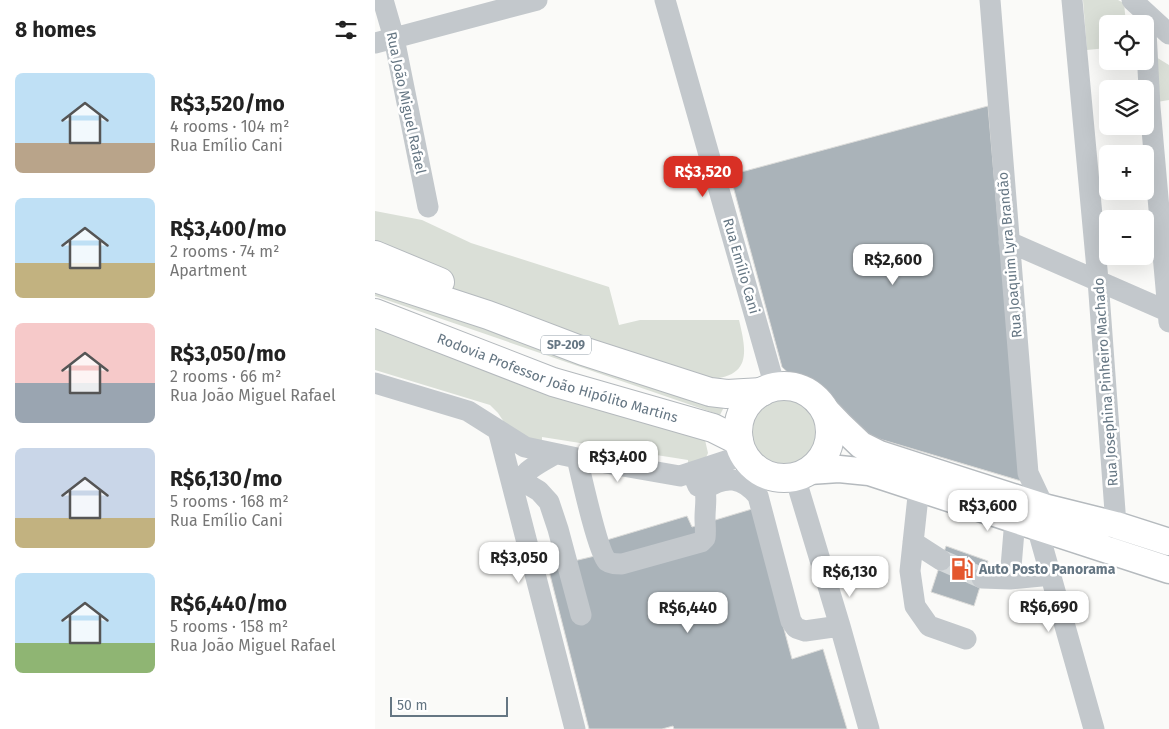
<!DOCTYPE html>
<html lang="en">
<head>
<meta charset="utf-8">
<style>
	body { margin:0; font-family:"Fira Sans",sans-serif; background:#f6f6f6; color:#222; height:100vh; display:flex; flex-direction:column; font-size:19px; white-space:nowrap }
	* { box-sizing:border-box; margin:0 }
	p { font-size:16px; color:#767676 }
	.icon { flex:none; width:28px; height:28px; fill:none; stroke:currentColor; stroke-width:2; stroke-linecap:round; stroke-linejoin:round }
	.map { position:relative; flex:1; overflow:hidden }
	.drawer { display:flex; flex-direction:column; background:#fff; width:375px }
	.drawer>* { flex:none }
	.buttons { position:absolute; left:724px; top:15px; display:grid; gap:10px }
	.buttons a { display:grid; place-items:center; width:55px; height:55px; border-radius:8px; background:#fff; box-shadow:0 5px 20px #0002; font-size:25px }
	.scale { position:absolute; left:15px; bottom:12px; width:118px; box-sizing:border-box; padding-left:5px; border:2px solid #657683; border-top:0; font-size:14px; line-height:18px; white-space:nowrap; color:#657683; -webkit-text-stroke:4px #fff; paint-order:stroke }
	.price { position:absolute; translate:-50% -42px; padding:0 11px; border-radius:10px; background:#fff; color:#222; font-size:16px; line-height:32px; filter:drop-shadow(0 1px 2px #0008) }
	.price::after { content:''; position:absolute; left:50%; top:30px; width:15px; height:11px; margin-left:-8px; background:inherit; clip-path:polygon(0 0,100% 0,50% 100%) }
	.price.selected { background:#d93025; color:#fff }
	ul { padding:0; list-style:none }
	li { display:flex; align-items:center; gap:15px; height:125px; padding:0 15px }
	li span { display:grid; place-items:center; flex:none; width:140px; height:100px; border-radius:8px; color:#555 }
	li>.icon { margin-inline-start:auto }
	span .icon { width:60px; height:60px; fill:#fffc; stroke-width:1 }
	li b { font-size:21px }
	h2 { display:flex; justify-content:space-between; align-items:center; height:60px; padding:0 15px; font-size:21px }
	main { display:flex; flex:1; min-height:0 }
	.map>svg:first-child { display:block }
</style>
</head>
<body>
<main>
<section class="drawer">
<h2>8 homes<svg class="icon" aria-label="filters" viewBox="0 0 24 24"><path d="M4 7h16M4 17h16"/><circle cx="9" cy="7" r="2"/><circle cx="15" cy="17" r="2"/></svg></h2>
<ul>
<li><span style="background:linear-gradient(#bfe0f5 70%,#b9a48a 0)"><svg class="icon" aria-label="home" viewBox="0 0 24 24"><path d="M3 11l9-7 9 7M6 9v11h12V9"/></svg></span><div><b>R$3,520/mo</b><p>4 rooms · 104 m²</p><p>Rua Emílio Cani</p></div></li>
<li><span style="background:linear-gradient(#bfe0f5 65%,#c2b280 0)"><svg class="icon" aria-label="home" viewBox="0 0 24 24"><path d="M3 11l9-7 9 7M6 9v11h12V9"/></svg></span><div><b>R$3,400/mo</b><p>2 rooms · 74 m²</p><p>Apartment</p></div></li>
<li><span style="background:linear-gradient(#f6c9c9 60%,#9aa5b1 0)"><svg class="icon" aria-label="home" viewBox="0 0 24 24"><path d="M3 11l9-7 9 7M6 9v11h12V9"/></svg></span><div><b>R$3,050/mo</b><p>2 rooms · 66 m²</p><p>Rua João Miguel Rafael</p></div></li>
<li><span style="background:linear-gradient(#c9d6e8 70%,#c2b280 0)"><svg class="icon" aria-label="home" viewBox="0 0 24 24"><path d="M3 11l9-7 9 7M6 9v11h12V9"/></svg></span><div><b>R$6,130/mo</b><p>5 rooms · 168 m²</p><p>Rua Emílio Cani</p></div></li>
<li><span style="background:linear-gradient(#bfe0f5 70%,#8fb573 0)"><svg class="icon" aria-label="home" viewBox="0 0 24 24"><path d="M3 11l9-7 9 7M6 9v11h12V9"/></svg></span><div><b>R$6,440/mo</b><p>5 rooms · 158 m²</p><p>Rua João Miguel Rafael</p></div></li>
</ul>
</section>
<div class="map">
<svg width="794" height="729" viewBox="0 0 794 729">
	<rect width="100%" height="100%" fill="#fafaf8"/>
	<!-- green -->
	<path fill="#dadfd7" d="M708,0H743L749,3L751,24H732V48L712,50Z
		M776,54L794,65V100L782,102Z
		M0,211L47,220L96,243L234,287L244,325L265,320H364C372,353 376,377 333,379L207,343L0,258Z
		M0,287L349,407L345,415L0,296Z
		M0,321L317,429L330,440L333,453L328,464L313,469V460L167,437V447L135,431L123,413L115,405L0,370Z
		M374 431a36 36 0 1 1 72 0a36 36 0 1 1-72 0Z"/>
	<!-- building -->
	<path fill="#aab3b9" stroke="#dcdcda" d="M613,106L646,481L474,430L407,367L355,175Z
		M377,509L417,659L448,649L472,729H299L298,726L287,729H214L173,567L220,556L215,545L312,516L317,527Z
		M571,546L613,561L599,606L556,592Z"/>
	<g fill="none" stroke-linecap="round" stroke-linejoin="round">
		<!-- minor-tunnel -->
		<path stroke="#d5d9db" stroke-width="21" stroke-dasharray="21 11" stroke-linecap="butt" d="M566,560L607,578"/>
		<defs>
			<path id="major" d="M442,401L466,426L486,445L504,454L669,507L741,525L794,542
				M434,471L464,469L494,472L794,570"/>
			<g id="highway">
				<path d="M0,255L65,282"/>
				<path d="M0,278L113,315L208,351L335,392L352,394L387,392"/>
				<path id="s1" d="M0,313L178,382L338,428L364,441"/>
				<circle cx="409" cy="432" r="46"/>
			</g>
		</defs>
		<!-- major casing -->
		<use href="#major" stroke="#b5babe" stroke-width="29"/>
		<!-- highway casing -->
		<use href="#highway" stroke="#b4b9bd" stroke-width="30"/>
		<!-- minor -->
		<path stroke="#c3c8cc" stroke-width="21" d="M8,0L19,38L53,207
			M290,0L400,387
			M615,0L653,473L669,507
			M697,0L723,280L741,525
			M757,0L794,34
			M770,12L775,107L794,322
			M0,43L162,0
			M634,242L794,312
			M0,383L93,411L150,447L202,458L305,476L369,455
			M123,430L200,729
			M202,458C206,475 223,552 232,561C236,564 241,564 247,564L326,542L330,538C331,531 330,525 330,518C330,507 332,499 330,489
			M317,472L323,486L330,489C351,475 367,477 383,496L416,621L421,628L430,631L465,626
			M420,477L465,626L494,729
			M144,479L164,491L174,502L183,529L206,615
			M544,487L535,571L540,606L554,626L591,639
			M139,490C148,470 162,465 180,454
			M662,527L719,729
			M538,542L566,560
			M607,578L635,579L677,575
			M635,579L640,519"/>
		<!-- major -->
		<use href="#major" stroke="#fff" stroke-width="26"/>
		<!-- highway -->
		<use href="#highway" stroke="#fff" stroke-width="28"/>
	</g>
	<!-- icons -->
	<defs>
		<symbol id="fuel-bare" viewBox="-9 -9 18 18"><path d="M-5.5-6h7V0h2V4h1.3V-2.5L3-4.5l.8-.8L6-3V5H2.5V1h-1V6h-7ZM-4.2-4.7v3.2H.2V-4.7Z" fill="#e4572e" stroke="#fff" stroke-width="2.5" paint-order="stroke"/></symbol>
	</defs>
	<g fill-rule="evenodd">
		<use href="#fuel-bare" x="571" y="553" width="32" height="32"/>
	</g>
	<g text-anchor="middle" dominant-baseline="central" stroke-width="5" stroke-linejoin="round" paint-order="stroke">
		<!-- shield labels -->
		<rect fill="#fff" stroke="#939fa8" stroke-width="1" x="166" y="335.5" width="50" height="19" rx="4"/>
		<g font-size="12" font-weight="bold" fill="#657683">
			<text x="191" y="345">SP-209</text>
		</g>
		<!-- street labels -->
		<g font-size="14" fill="#657683" stroke="#fff">
			<text transform="translate(31 103) rotate(78)">Rua João Miguel Rafael</text>
			<text transform="translate(635 255) rotate(-95)">Rua Joaquim Lyra Brandão</text>
			<text transform="translate(366 266) rotate(74)">Rua Emílio Cani</text>
			<text stroke="none"><textPath href="#s1" startOffset="194">Rodovia Professor João Hipólito Martins</textPath></text>
			<text transform="translate(731 382) rotate(-94)">Rua Josephina Pinheiro Machado</text>
		</g>
		<!-- poi labels -->
		<g font-size="14" font-weight="bold" fill="#657683" stroke="#fff" text-anchor="start">
			<text x="604" y="569">Auto Posto Panorama</text>
		</g>
	</g>
</svg>
<div class="buttons">
<a><svg class="icon" aria-label="locate" viewBox="0 0 24 24"><circle cx="12" cy="12" r="6"/><path d="M12 2v4M12 18v4M2 12h4M18 12h4"/></svg></a>
<a><svg class="icon" aria-label="layers" viewBox="0 0 24 24"><path d="M12 4l9 5-9 5-9-5zM3 14l9 5 9-5"/></svg></a>
<a>+</a>
<a>−</a>
</div>
<div class="scale">50 m</div>
<b class="price selected" style="left:328px;top:198px">R$3,520</b>
<b class="price" style="left:518px;top:286px">R$2,600</b>
<b class="price" style="left:243px;top:483px">R$3,400</b>
<b class="price" style="left:613px;top:532px">R$3,600</b>
<b class="price" style="left:144px;top:584px">R$3,050</b>
<b class="price" style="left:475px;top:598px">R$6,130</b>
<b class="price" style="left:674px;top:633px">R$6,690</b>
<b class="price" style="left:313px;top:634px">R$6,440</b>
</div>
</main>
</body>
</html>
